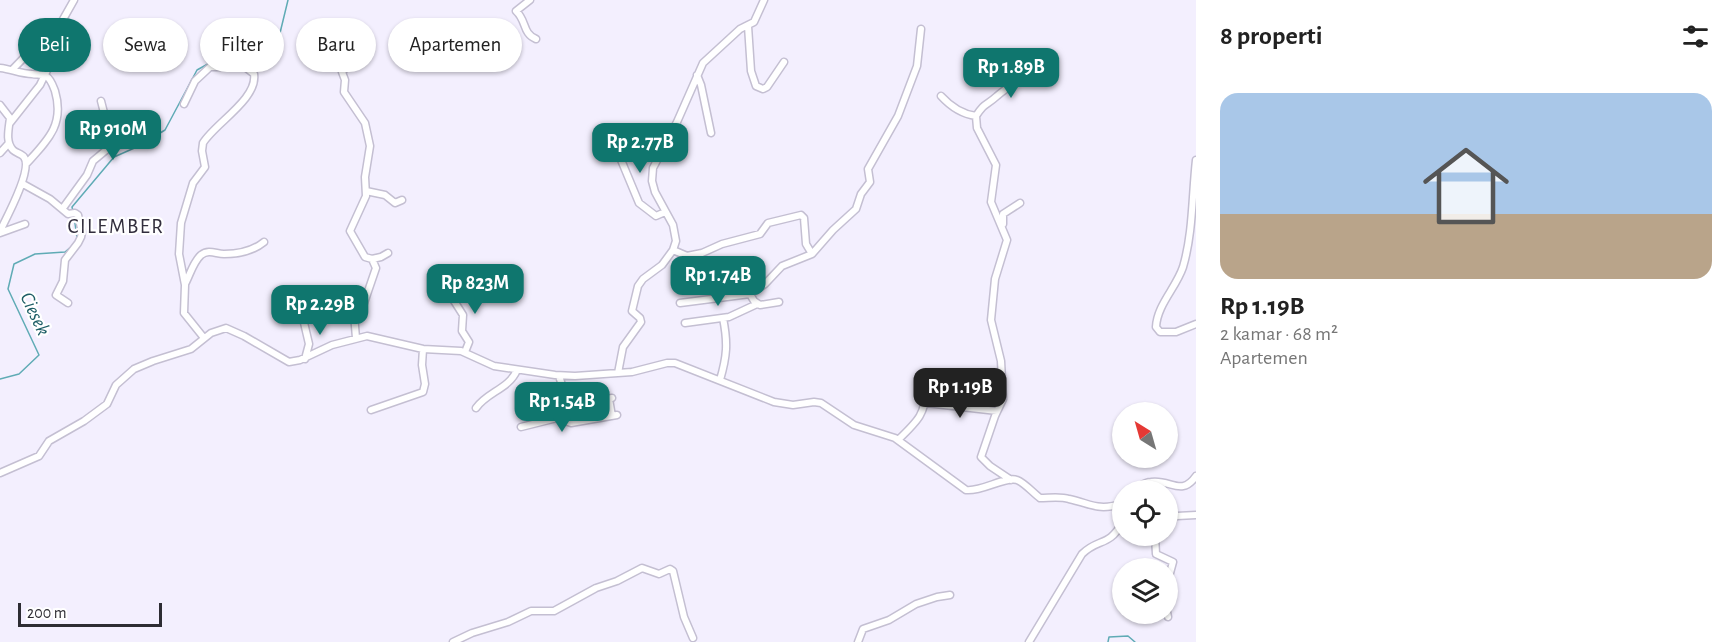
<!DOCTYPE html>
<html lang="id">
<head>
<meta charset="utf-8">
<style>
	body { margin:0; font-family:"Alegreya Sans",sans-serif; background:#f6f6f6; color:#222; height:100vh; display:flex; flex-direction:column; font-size:22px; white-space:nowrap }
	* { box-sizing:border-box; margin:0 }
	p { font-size:20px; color:#767676 }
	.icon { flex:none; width:33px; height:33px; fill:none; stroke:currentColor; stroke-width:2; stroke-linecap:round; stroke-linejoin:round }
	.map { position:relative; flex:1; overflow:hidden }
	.details { display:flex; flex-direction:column; background:#fff; width:540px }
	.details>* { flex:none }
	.hud { position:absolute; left:18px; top:18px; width:570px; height:54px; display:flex; gap:12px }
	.needle { width:39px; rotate:323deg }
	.tools { position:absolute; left:1112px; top:402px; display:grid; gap:12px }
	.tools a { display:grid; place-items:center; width:66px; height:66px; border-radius:50%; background:#fff; box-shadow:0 2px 4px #0004; font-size:30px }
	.scale { position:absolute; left:18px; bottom:15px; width:144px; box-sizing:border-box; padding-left:6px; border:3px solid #2d2c33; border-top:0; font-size:16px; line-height:21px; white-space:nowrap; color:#2d2c33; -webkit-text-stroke:4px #fff; paint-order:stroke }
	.price { position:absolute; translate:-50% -51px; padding:0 14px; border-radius:12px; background:#0f766e; color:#fff; font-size:20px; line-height:39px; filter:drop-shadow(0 2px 3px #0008) }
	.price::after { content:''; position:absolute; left:50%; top:36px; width:18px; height:14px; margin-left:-9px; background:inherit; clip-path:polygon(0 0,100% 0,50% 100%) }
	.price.active { background:#222; color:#fff }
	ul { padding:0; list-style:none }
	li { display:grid; align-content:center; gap:12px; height:318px; padding:0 24px }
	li+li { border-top:2px solid #e0e0e0 }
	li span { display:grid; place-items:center; height:186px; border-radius:18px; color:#555 }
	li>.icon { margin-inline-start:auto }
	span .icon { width:108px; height:108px; fill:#fffc; stroke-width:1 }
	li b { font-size:26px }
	h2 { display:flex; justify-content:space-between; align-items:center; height:72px; padding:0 24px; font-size:26px }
	.chip { padding:0 21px; border-radius:27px; background:#fff; box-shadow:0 2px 4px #0004; font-size:21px; line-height:54px }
	.chip.active { background:#0f766e; color:#fff }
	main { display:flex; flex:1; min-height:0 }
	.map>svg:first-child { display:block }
</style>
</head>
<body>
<main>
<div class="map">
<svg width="1196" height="642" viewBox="0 0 1196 642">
	<rect width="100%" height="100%" fill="#f3effe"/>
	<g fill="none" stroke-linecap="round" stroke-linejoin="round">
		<!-- stream -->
		<path stroke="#5fabb5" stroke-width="1.5" d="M73,211L72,207L114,157L139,146L165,130L197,70L215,60L232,58L261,50L280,33L288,0
			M74,216L77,238
			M0,379L19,374L39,355L8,289L14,264L35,254L65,252L72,246
			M1108,642L1109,637L1128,636L1135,642"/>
		<defs>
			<path id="minor" d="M530,0L516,11C527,21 522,33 536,39
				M748,26L751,71L756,86L763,89L767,87L784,62
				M0,68C11,69 21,74 32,74C36,75 42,74 46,76C51,79 53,86 55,91C65,125 47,141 26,164
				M12,70L42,39L61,23L74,0
				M697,75L701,85L711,133
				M941,96C951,107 961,114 976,116L977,128L996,165L991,202L1007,240L995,279L991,320L1001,361L1003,399L995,416L981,457L990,466L1011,480
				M184,104L195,81L210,67H245L254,74C258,99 214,124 203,143L202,151L205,167L193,183L181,223L179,254L185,285L184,313L204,338
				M0,105L10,118C9,128 5,142 13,150C16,153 22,154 24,157C33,169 6,219 0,231
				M976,116C985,102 986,106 997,96C1009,86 1016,81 1032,78
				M10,123L40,85L52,60L56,58L69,60
				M614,143L639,203L656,216L665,212
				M0,153L9,143
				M1196,160C1192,196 1193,233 1183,267C1176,288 1157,305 1156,327L1160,332H1176L1196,324
				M23,184L50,199L68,214L75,213L78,215L82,232L81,237L78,243L65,260L63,281L56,295L68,303
				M366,191L385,195L395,203L402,200
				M63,208L87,175L93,161L111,146V140L101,101
				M1003,224V214L1020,203
				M0,233L25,224
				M673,250L687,256L702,253L722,244L760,234L768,223L801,215L804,218L806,244L812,254L833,230L856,209L861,194L870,182L868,169L898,116L917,66L921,29
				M372,259L381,257L388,253
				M445,282L451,296L463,315L462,331L469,342L465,352
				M185,284C190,275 193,262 201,255C209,249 216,254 224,254C238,254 253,251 264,242
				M750,294L754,301L760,305L779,302
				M680,303L750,294L765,284L782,266L812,254
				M302,314L309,344L305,359
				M685,323L729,317L757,304
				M356,338L354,314L364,303L376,268L372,259L365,257L350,231L366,196L365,177L370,146L365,123L344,92L345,80L342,72L362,50
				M618,373L623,347L641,322L640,318L632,311L638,286L643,279L662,265L673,250L676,241L673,225L655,192L652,181L653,168L677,122L703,63L740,29L754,22L764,0
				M559,376L564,391V413L568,422L571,423L617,415
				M720,380C727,356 728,343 723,318
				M609,399L612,416
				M926,403L997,411
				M564,407L612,398
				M476,408C487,392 509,389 517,370
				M371,410L423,392L425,384L422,365L423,349
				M521,427L565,416
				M898,440C920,419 924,415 928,385
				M0,473L39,456L49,441L84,421L107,404L116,385L134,369L153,361L191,349L211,333L226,328L244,336L289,362L300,360L332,345L367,336L423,349L461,351L494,366L555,375L575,376L632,372L667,363H675L774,402L793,405L814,402L821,403L854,425L895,438L966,490C982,492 1005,476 1017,480C1025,483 1033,493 1040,498C1049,498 1060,496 1069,499C1092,504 1097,511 1122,504
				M1133,490C1139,487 1144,482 1151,482C1171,479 1181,497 1196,476
				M1167,515L1177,516L1196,515
				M1155,536L1156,554L1173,562L1167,584
				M1167,612L1168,617
				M453,642L472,633L508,622L531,611H554L596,588L617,581L642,568L659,574L670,569L673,571L684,617L693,638
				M858,642L863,629L889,620L916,604L937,597L950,595
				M1029,642L1082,554C1098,538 1109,547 1122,523"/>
		</defs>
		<!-- minor casing -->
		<use href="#minor" stroke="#c4bfd2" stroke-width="9"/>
		<!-- minor -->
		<use href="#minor" stroke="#fff" stroke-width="6"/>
	</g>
	<g text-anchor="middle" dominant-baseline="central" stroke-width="4.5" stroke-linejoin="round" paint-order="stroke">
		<!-- water labels -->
		<g font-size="20" font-style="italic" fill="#1e5e66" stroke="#fff">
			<text transform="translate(35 314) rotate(65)">Ciesek</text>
		</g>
		<!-- quarter labels -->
		<g font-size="21" letter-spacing="1.5" fill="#322e3d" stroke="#fff">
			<text x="116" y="226">CILEMBER</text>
		</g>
	</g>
</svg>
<div class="tools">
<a><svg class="needle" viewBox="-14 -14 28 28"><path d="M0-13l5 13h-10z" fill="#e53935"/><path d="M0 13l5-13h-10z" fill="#767676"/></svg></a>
<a><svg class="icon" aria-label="locate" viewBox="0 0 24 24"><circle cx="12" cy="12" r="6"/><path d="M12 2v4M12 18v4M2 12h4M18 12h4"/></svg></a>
<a><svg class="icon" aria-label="layers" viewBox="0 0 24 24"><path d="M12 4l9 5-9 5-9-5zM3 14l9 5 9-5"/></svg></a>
</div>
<div class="scale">200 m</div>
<b class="price" style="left:1011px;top:99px">Rp 1.89B</b>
<b class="price" style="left:113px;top:161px">Rp 910M</b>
<b class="price" style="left:640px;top:174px">Rp 2.77B</b>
<b class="price" style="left:718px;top:307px">Rp 1.74B</b>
<b class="price" style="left:475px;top:315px">Rp 823M</b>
<b class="price" style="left:320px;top:336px">Rp 2.29B</b>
<b class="price active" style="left:960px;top:419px">Rp 1.19B</b>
<b class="price" style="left:562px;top:433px">Rp 1.54B</b>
<div class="hud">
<a class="chip active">Beli</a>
<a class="chip">Sewa</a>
<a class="chip">Filter</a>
<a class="chip">Baru</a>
<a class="chip">Apartemen</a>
</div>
</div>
<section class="details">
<h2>8 properti<svg class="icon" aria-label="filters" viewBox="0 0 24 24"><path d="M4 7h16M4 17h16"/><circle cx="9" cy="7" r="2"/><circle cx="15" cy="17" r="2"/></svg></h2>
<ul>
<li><span style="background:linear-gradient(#a9c7e8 65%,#b9a48a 0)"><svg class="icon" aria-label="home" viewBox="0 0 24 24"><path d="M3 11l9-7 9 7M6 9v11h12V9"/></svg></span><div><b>Rp 1.19B</b><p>2 kamar · 68 m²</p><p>Apartemen</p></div></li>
</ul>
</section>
</main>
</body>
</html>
